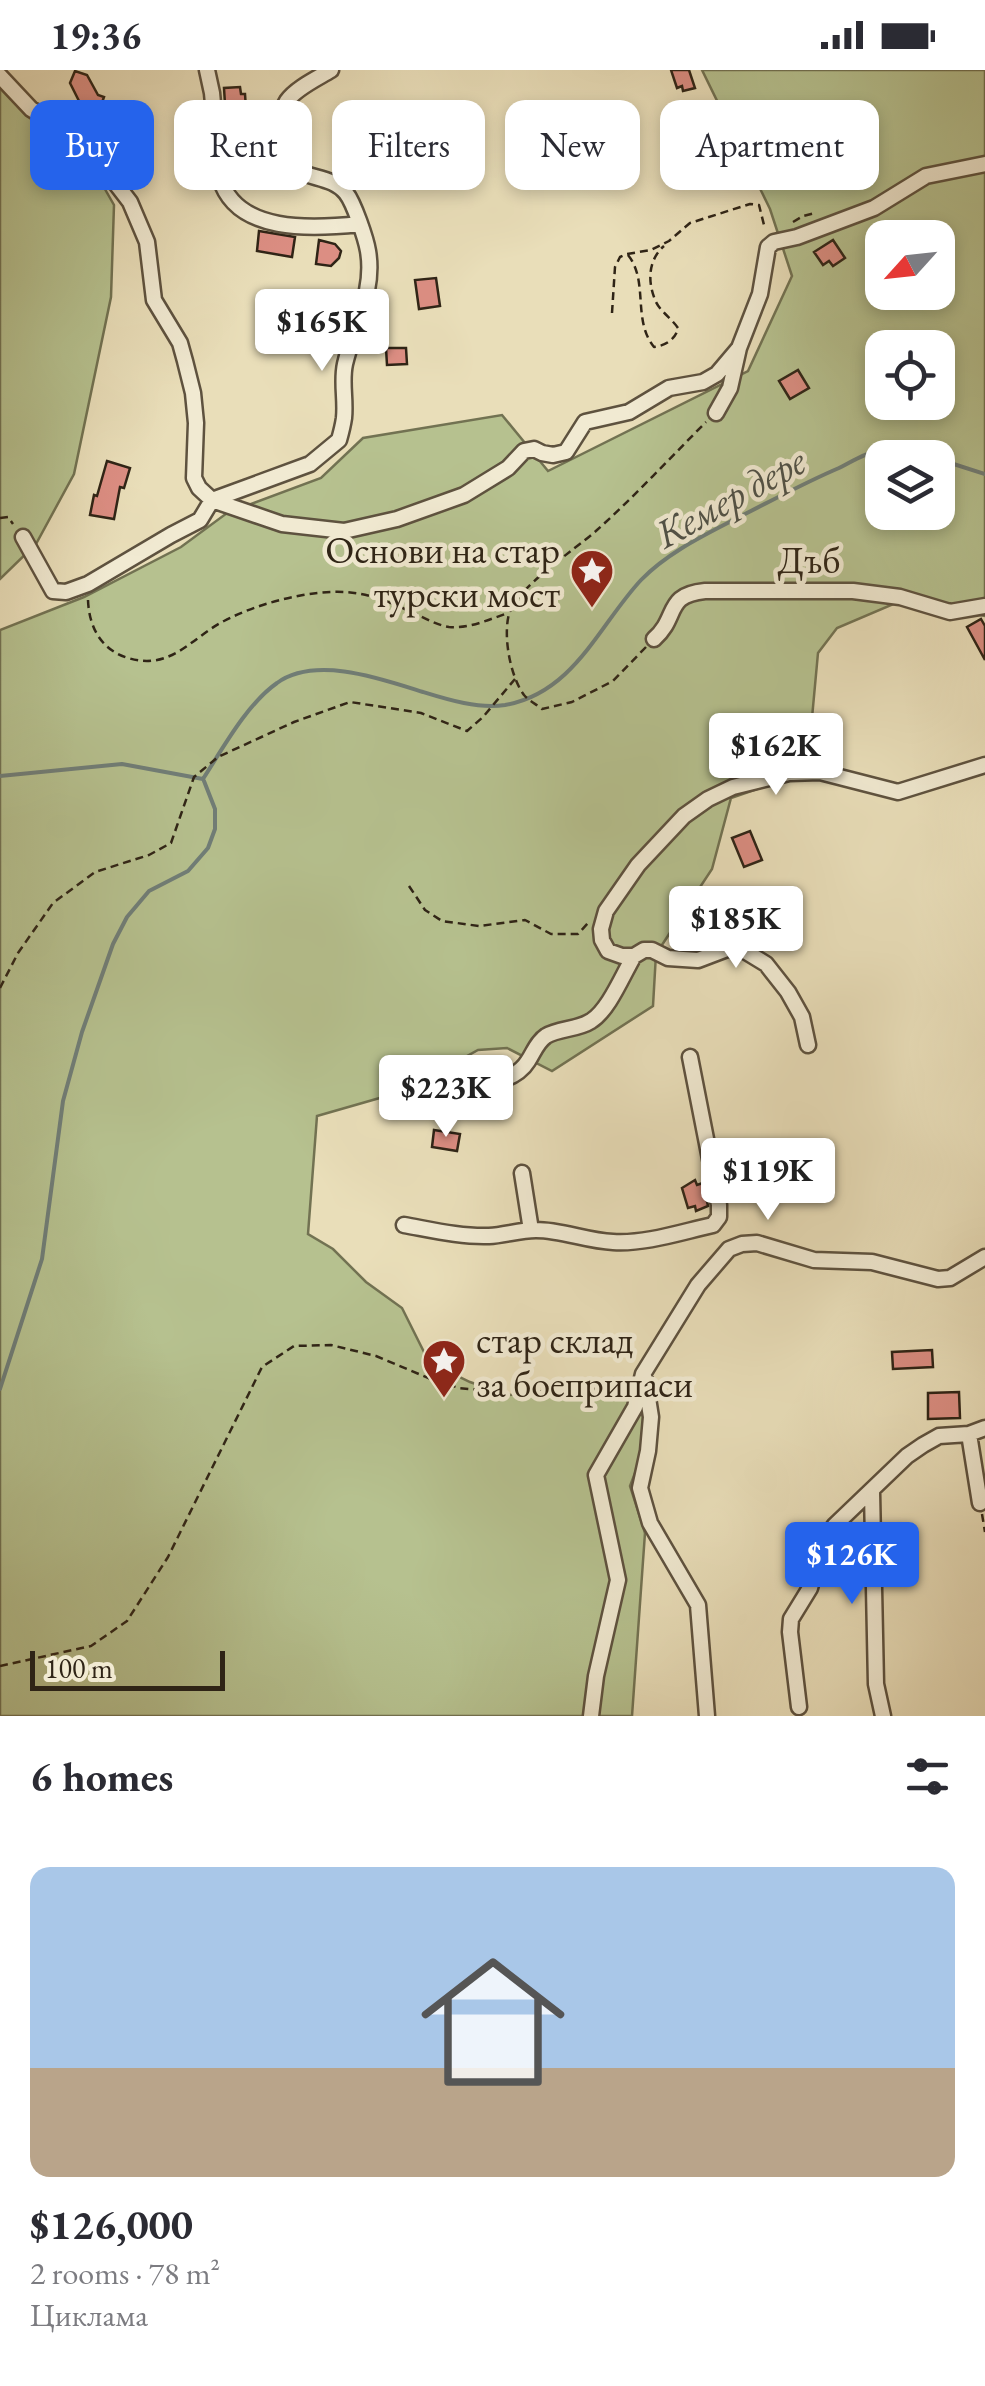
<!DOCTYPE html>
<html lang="en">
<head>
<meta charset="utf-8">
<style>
	body { margin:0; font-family:"EB Garamond",serif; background:#f7f7f7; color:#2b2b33; height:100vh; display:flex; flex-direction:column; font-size:38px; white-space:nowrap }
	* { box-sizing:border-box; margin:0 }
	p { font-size:32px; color:#7c7c81 }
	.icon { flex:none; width:55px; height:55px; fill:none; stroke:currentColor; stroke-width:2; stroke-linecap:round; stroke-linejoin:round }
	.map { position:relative; height:1646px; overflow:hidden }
	.sheet { display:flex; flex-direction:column; background:#fff; flex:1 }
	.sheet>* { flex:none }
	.banner { position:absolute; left:30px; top:30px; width:925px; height:90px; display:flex; gap:20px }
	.needle { width:65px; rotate:243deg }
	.fabs { position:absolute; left:865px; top:150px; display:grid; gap:20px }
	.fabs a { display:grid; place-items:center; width:90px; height:90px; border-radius:20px; background:#fff; box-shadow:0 5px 15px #0003; font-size:50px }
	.scale { position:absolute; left:30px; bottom:25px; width:195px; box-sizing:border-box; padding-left:10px; border:5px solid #2f2416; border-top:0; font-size:28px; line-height:35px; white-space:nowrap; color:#2f2416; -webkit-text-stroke:8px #f1ead2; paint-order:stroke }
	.price { position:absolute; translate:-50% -85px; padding:0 22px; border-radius:10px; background:#fff; color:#222; font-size:32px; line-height:65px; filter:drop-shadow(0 2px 5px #0008) }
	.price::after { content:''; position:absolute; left:50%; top:60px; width:30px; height:22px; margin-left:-15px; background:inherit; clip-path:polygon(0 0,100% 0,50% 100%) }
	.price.on { background:#2563eb; color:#fff }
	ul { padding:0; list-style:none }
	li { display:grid; align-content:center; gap:20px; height:530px; padding:0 30px }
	li span { display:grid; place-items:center; height:310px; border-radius:20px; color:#555 }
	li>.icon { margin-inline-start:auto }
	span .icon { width:180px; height:180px; fill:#fffc; stroke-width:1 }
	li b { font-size:42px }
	h2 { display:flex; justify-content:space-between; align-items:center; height:120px; padding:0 30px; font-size:42px }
	.tag { padding:0 35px; border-radius:20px; background:#fff; box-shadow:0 5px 15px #0003; font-size:35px; line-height:90px }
	.tag.on { background:#2563eb; color:#fff }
	.status { display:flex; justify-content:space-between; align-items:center; height:70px; padding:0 50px; background:#fff; direction:ltr }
	.status svg { height:28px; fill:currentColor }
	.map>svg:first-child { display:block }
</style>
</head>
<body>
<div class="status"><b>19:36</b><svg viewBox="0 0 49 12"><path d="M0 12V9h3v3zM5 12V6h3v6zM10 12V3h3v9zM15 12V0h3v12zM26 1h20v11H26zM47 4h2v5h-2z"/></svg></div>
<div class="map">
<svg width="985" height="1646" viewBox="0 0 985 1646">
	<rect width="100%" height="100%" fill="#e9deb9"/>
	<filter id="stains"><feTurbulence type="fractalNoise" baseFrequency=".002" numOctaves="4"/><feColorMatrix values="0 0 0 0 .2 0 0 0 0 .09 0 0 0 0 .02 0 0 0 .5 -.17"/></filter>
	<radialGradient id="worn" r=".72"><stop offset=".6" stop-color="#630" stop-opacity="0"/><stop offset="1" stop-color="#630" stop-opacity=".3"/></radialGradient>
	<!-- green -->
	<path fill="#b6c18f" stroke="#727252" stroke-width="2.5" fill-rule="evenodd" d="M702,0H985V546L905,529L837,558L818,583L807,702L731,728L712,799L656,884L653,936L552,1001L507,978L478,980L404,1021L317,1046L308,1164L333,1179L366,1212L402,1238L429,1292L470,1312L507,1325L558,1322L612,1309L642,1313L647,1372L630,1416L645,1463L632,1646H0V560L84,527L181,477L227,443L321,408L363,368L502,345L548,401L748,301L792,206L770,139ZM882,168H938V222H882ZM882,278H938V332H882ZM882,388H938V442H882Z
		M0,6L74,65L114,135L111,227L74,404L36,474L0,509Z"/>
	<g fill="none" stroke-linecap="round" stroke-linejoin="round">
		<!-- stream -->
		<path stroke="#707e78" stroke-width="4" d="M938,389L985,404
			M0,706L122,694L203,709C223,678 247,634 277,613C315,585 382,609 423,622C449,630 478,639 505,635C574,623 599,555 641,510C669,481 709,463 743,445C775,429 806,412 839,398C851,392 867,382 880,380C896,377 918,383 933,388
			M0,1319L42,1189L63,1031L82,962L113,874L127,847L149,821L188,801L208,778L215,759V739L204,711"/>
	</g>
	<!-- building -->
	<path fill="#dc8e83" stroke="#2f2416" stroke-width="2.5" d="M671,0H689L695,18L683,21L682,16L677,18Z
		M75,1L87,5L98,25L104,27L99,41L81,35L70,13Z
		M240,17L241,24H245L246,39L241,40L242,49L226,50L224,18Z
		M697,66L700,82L678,86L675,70Z
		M364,68L379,94L370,100L372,105L360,111L356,101L361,99L350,81L355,78L352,74Z
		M259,161L295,167L292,187L257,181Z
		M319,170L335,174L341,181L339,188L331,196L316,194Z
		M833,170L845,188L833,196L829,191L823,195L814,182Z
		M436,208L440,236L419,239L415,210Z
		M386,278H406L407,294L387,295Z
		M798,300L809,318L790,329L779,311Z
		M107,391L130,398L124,418L120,417L114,449L90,445L94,425L97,426Z
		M981,549L985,556V590L967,557Z
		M750,761L762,790L744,797L732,768Z
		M434,1060L460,1064L457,1081L432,1077Z
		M695,1110L697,1115L703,1113L708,1136L696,1141L695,1136L688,1138L682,1118Z
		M932,1280L933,1297L893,1299L892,1282Z
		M959,1322L960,1348L928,1349V1323Z"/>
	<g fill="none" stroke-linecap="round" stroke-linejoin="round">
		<defs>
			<path id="minor" d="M207,0L212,23L220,108C236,164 313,159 360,154
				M0,6L31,39L74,65L98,97L110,106L130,132L147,172L154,230L180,273L185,291L193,323L196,353L194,408L199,418L212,430L282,454L344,461L397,449L464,425L508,398L524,381L534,379L542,383L553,385L566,382L585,352L629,342L669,318L703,312L717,304L739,278
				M716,343L730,318L739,278L760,224L768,177L774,172L797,167L874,138L926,106L985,94
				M23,467L53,521L66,522L88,514L171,465L200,450L212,430L310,394L339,370C341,363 343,355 344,348C346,329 341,312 345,294C354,255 375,222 368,181C366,169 354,133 346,123C334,108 314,109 298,101C277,90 275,50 287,31C296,18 318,8 331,0
				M654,569C679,547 664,525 705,521H853L900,527L950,542L985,536
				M808,975L802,947L788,922L766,894L743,880L727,879L698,890L668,888L652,880H644L634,886H622L608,881L602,870L601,859L606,841L638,795L684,746L708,729L733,717L789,703L820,702L898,722L985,695
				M472,1017C492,1014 517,1009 528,991C534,982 537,972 546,966C559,958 577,960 591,951C609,940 623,904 634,886
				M522,1103L531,1160
				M404,1155C432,1160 461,1167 489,1166C505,1165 520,1160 536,1160C562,1160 587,1171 613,1172C646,1174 681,1162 713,1155L719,1147V1135L690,987
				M645,1309L651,1347L648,1381L640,1418L650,1453L698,1535L707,1646
				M969,1364L980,1433
				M872,1422L876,1614L883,1646
				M799,1637L790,1562L791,1549L810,1518L823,1471L835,1455L907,1386L923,1375L939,1366L969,1364L985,1358
				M591,1646L596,1606L618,1510L596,1405L635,1337L643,1304L698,1215L729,1179L742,1174L757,1173L814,1190L872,1192L938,1209L950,1208L985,1187"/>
		</defs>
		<!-- minor casing -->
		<use href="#minor" stroke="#5e523f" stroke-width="19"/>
		<!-- path -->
		<path stroke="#2f2416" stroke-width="2.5" stroke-dasharray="8 5" stroke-linecap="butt" d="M793,152L803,146L815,143
			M628,185C649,211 632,250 654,277C665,276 676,269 678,258C672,249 661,242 656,232C647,212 648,190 664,176
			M612,243L615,197L620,187L627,184L651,180L669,171L690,153L750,134L759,135L765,159
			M0,448L8,447L13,454
			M88,530C89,557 101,580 128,588C171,601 191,568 224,551C249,538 276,530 303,525C345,518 368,522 407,540C420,545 435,555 449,557C469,559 490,549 508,543
			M646,577L613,611L572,632L542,639C536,634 529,631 524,625C510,606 503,566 509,544C518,516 575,480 597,460C635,426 670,388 706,352
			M409,816L425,840L442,851L479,856L525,850L551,864H578L588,853
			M0,918L18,883L53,833L95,802L149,785L171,773L194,707L218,687L294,652L350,632L421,643L467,661L483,647L515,609
			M982,1444L985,1462
			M0,1596L91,1576L127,1551L168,1487L262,1297L294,1276L331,1275L376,1286L433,1310L459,1318L500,1322L536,1323L550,1318L580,1322L628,1310"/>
		<!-- minor -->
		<use href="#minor" stroke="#f1ead2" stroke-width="14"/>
	</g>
	<!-- icons -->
	<defs>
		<symbol id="sight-pin" viewBox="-11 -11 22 30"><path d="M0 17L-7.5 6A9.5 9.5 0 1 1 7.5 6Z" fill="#8f2418" stroke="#f1ead2"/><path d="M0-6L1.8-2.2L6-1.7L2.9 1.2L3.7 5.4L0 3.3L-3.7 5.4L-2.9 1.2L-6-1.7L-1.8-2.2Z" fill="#fff"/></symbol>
	</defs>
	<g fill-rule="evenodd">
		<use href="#sight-pin" x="567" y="476" width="50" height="68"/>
		<use href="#sight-pin" x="419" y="1266" width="50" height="68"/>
	</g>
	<g text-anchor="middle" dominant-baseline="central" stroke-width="9" stroke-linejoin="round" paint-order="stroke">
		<!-- poi labels -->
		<g font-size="38" fill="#2f2416" stroke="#f1ead2" text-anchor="end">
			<text x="560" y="479">Основи на стар<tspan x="560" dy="44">турски мост</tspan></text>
			<text x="476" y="1269" text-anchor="start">стар склад<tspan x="476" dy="44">за боеприпаси</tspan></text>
		</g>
		<!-- street labels -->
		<g font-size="38" fill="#2f2416" stroke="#f1ead2">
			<text x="809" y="489">Дъб</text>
		</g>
		<!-- water labels -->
		<g font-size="40" font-style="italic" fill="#4f5147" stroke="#f1ead2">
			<text transform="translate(730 427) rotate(-29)">Кемер дере</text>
		</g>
	</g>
	<rect width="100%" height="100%" filter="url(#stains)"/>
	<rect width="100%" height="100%" fill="url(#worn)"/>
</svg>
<div class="fabs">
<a><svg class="needle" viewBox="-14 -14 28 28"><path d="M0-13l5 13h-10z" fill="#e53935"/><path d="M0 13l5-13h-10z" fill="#7c7c81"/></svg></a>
<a><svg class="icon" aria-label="locate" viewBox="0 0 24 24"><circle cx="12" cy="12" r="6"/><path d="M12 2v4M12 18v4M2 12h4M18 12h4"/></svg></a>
<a><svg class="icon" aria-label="layers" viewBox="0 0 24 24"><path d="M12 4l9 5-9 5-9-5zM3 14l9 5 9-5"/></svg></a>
</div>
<div class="scale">100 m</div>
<b class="price" style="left:322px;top:304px">$165K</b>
<b class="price" style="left:776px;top:728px">$162K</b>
<b class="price" style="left:736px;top:901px">$185K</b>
<b class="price" style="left:446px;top:1070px">$223K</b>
<b class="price" style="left:768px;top:1153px">$119K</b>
<b class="price on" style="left:852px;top:1537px">$126K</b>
<div class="banner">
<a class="tag on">Buy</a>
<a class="tag">Rent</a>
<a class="tag">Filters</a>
<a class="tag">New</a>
<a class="tag">Apartment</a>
</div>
</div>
<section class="sheet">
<h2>6 homes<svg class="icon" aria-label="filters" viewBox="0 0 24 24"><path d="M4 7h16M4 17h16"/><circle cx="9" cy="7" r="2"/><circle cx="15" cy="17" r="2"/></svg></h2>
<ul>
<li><span style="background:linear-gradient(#a9c7e8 65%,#b9a48a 0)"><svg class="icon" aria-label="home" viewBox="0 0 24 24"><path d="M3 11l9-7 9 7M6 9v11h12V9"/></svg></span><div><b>$126,000</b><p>2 rooms · 78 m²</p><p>Циклама</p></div></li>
</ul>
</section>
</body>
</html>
